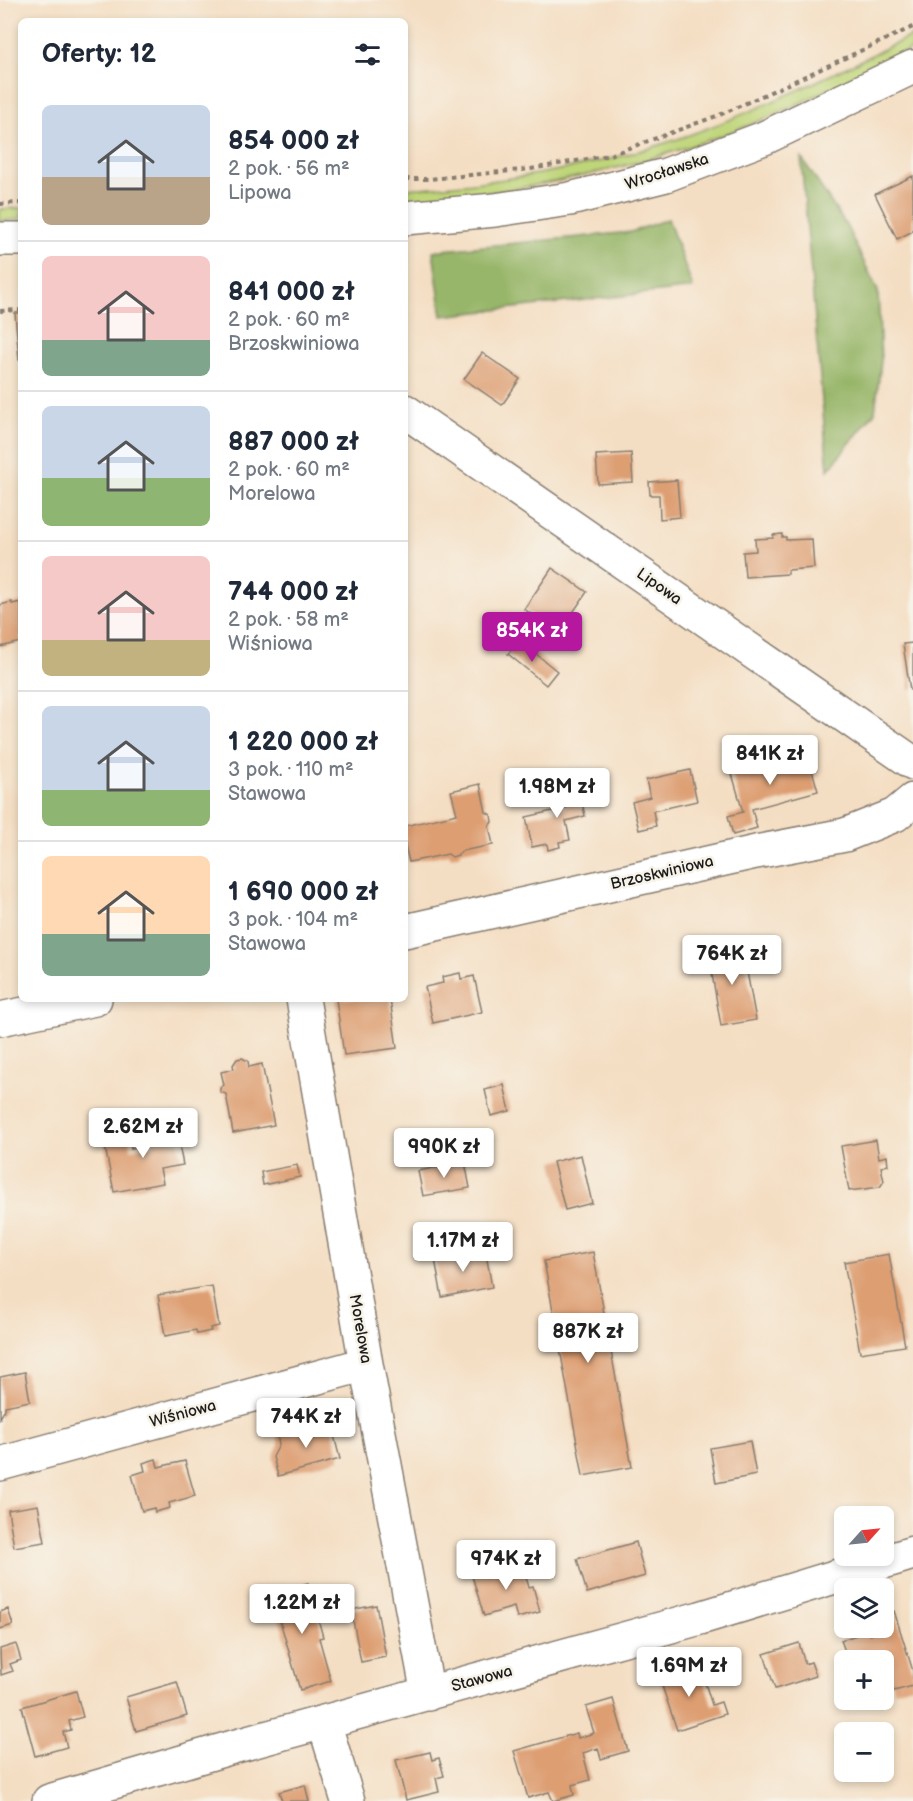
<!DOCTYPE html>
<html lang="pl">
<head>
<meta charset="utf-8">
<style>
	body { margin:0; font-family:"Balsamiq Sans",sans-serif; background:#f6f6f7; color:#1f2937; height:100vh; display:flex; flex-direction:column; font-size:22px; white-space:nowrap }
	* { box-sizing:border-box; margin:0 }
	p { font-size:20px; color:#747a83 }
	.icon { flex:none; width:33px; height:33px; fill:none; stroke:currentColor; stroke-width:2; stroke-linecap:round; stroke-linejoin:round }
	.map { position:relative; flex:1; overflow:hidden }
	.drawer { position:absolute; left:18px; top:18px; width:390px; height:984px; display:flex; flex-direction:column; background:#fff; border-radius:9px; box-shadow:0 3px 9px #0003 }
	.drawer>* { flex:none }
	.needle { width:39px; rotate:63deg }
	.fabs { position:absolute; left:834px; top:1506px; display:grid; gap:12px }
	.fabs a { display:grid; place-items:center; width:60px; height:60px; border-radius:9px; background:#fff; box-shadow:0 3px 9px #0003; font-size:30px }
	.price { position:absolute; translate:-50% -51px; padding:0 14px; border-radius:6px; background:#fff; color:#222; font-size:20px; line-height:39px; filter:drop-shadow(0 2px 3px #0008) }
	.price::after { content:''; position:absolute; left:50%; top:36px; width:18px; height:14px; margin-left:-9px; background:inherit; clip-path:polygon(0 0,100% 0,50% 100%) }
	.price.selected { background:#b5179e; color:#fff }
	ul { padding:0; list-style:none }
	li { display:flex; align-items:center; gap:18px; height:150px; padding:0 24px }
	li+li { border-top:2px solid #e0e1e3 }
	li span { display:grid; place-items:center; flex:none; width:168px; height:120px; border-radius:9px; color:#555 }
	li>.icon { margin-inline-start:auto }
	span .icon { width:72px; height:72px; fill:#fffc; stroke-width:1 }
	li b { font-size:26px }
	h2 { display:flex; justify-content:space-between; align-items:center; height:72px; padding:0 24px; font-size:26px }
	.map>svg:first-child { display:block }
</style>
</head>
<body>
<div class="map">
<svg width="913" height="1801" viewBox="0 0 913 1801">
	<rect width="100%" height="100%" fill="#f7f3e8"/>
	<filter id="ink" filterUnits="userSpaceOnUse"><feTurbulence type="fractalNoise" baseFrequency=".0167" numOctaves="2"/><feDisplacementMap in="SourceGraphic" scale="12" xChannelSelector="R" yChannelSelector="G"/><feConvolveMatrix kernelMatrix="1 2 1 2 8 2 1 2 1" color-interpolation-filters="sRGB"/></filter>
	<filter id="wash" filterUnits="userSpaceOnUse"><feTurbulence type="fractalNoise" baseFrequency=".008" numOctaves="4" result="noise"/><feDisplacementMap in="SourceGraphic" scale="24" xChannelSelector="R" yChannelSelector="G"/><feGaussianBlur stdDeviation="1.35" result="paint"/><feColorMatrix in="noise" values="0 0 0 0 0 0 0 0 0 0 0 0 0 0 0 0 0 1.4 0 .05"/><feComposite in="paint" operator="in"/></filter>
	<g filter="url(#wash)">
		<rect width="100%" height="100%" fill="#f4dec3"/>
		<!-- green -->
		<path fill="#bfd579" stroke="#6e784a" stroke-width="1.5" d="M913,35V48C860,74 807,102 752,124C640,168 524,194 405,200V189C505,183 607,166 700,131C773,104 843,69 913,35Z
			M21,208V219L0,221V209Z"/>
		<!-- forest -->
		<path fill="#97b669" stroke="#5a6942" stroke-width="1.5" d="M801,157L846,225L878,291L881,361L875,412L828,470Z
			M668,219L693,288L442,316L433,251L631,232Z"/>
		<g id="blocks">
			<!-- building -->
			<path fill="#dd9e72" d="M913,176V231L897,239L875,194Z
				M15,313H21V360H19Z
				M482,353L520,379L502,405L464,379Z
				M631,453L633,482L598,484L596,455Z
				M677,480L680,517L660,519L659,495H650L649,482Z
				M782,534V537H786V540L812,539L814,568L788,570V574L745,577L743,552L756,551L755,539L773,538V535Z
				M552,568L587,592L559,633L546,624L543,629L534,623L537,618L524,609Z
				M12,602V604L21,602V642L0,647V605Z
				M519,640L557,671L546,685L508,654Z
				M913,643V689L910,690L903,644Z
				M806,749L818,791L752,809L757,828L733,835L728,816L743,812L731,770Z
				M690,770L697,801L653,811L656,826L639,830L632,802L650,797L646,780Z
				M577,778L585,816L566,821L570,840L559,842L560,847L548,850L547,844L532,847L526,817L566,808L560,782Z
				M480,784L486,812L491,815L492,822L489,826L493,845L462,851L458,855L452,857L448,854L409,862L405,845V826L457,814L451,791Z
				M742,945L756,1020L721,1026L708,951Z
				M460,973L461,979L474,976L482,1012L433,1023L425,987L443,983L442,977Z
				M336,999H390L397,1048L344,1055Z
				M242,1058L248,1061L249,1067L262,1064L274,1125L233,1133L226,1094L220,1092V1088L224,1085L221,1072L234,1069L233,1065L237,1059Z
				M504,1085L510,1111L491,1116L485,1090Z
				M175,1124L183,1165L160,1169L163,1183L114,1192L104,1142L129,1137L131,1149L154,1144L151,1128Z
				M876,1140L879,1158L887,1156L888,1165L881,1167L884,1181L880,1187L849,1191L841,1146Z
				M581,1155L592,1203L565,1210L553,1162Z
				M465,1162L470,1188L423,1196L418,1171Z
				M297,1165L300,1177L263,1185L261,1172Z
				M464,1245L466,1257L486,1254L492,1287L442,1297L435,1259L453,1256L451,1248Z
				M593,1252L632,1467L583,1476L544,1261Z
				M889,1254L905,1346L860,1353L844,1262Z
				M212,1286L219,1326L210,1328L211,1331L197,1334L196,1330L165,1336L158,1295Z
				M25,1372L30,1401L5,1406V1409L0,1418V1377Z
				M330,1420L340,1459L278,1476L273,1457L279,1445L277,1434L292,1431L293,1434L307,1430L306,1426Z
				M750,1441L756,1475L716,1483L710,1448Z
				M156,1459L158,1467L185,1461L195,1496L169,1503L170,1508L155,1512L154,1508L142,1511L132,1475L145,1471L143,1463Z
				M38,1505L45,1542L14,1547L8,1510Z
				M636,1542L645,1576L587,1593L577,1559Z
				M521,1562L529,1587L533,1586L540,1612L517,1618L514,1607L484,1616L472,1576Z
				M308,1583L323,1637L319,1638L331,1681L300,1690L272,1593Z
				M376,1605L386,1657L361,1662L351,1610Z
				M8,1609L13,1625L0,1629V1612Z
				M894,1611L913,1671V1686L894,1691L889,1676L884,1674V1660H848L841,1640L869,1631L870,1635L881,1631L880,1628H884V1615Z
				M799,1643L805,1664L811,1662L816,1676L775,1689L764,1654Z
				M16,1644L21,1660L10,1664L13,1671L1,1675L0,1649Z
				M699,1664L712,1705L721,1702L725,1714L677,1730L659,1677Z
				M177,1682L187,1716L136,1731L126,1697Z
				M76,1691L83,1717L69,1721L71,1730L63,1732L67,1747L35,1756L22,1707Z
				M613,1699L628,1751L601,1759L598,1748L583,1753L590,1780L572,1785L574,1795L553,1801L549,1792L528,1798L514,1751L577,1733L578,1738L594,1733L586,1707Z
				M430,1752L432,1760L439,1758L444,1776L436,1778L439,1792L406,1800L396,1760Z
				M305,1785L309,1801H282L279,1792Z"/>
		</g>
	</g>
	<g filter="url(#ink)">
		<use href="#blocks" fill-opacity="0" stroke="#887d70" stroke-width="1.5"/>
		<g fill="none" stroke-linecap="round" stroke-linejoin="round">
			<defs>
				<path id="minor" d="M405,411L913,763
					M405,931L756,852L845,835L895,815L913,800
					M303,999L366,1364L428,1694
					M0,1019L95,999
					M0,1464L366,1364
					M324,1722L348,1801
					M49,1801L233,1747L700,1618L913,1553"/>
				<path id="major" d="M405,218L495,210L570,199L666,175L764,138L913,67
					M0,239H21"/>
			</defs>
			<!-- minor casing -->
			<use href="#minor" stroke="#887d70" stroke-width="36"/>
			<!-- major casing -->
			<use href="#major" stroke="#887d70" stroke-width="36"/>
			<!-- path -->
			<path stroke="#887d70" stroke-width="4" stroke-dasharray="4.5 4.5" stroke-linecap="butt" d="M405,179H430L531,169L610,155L722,114L913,27
				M0,204L21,203
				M0,311L21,310"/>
			<!-- minor -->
			<use href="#minor" stroke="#fff" stroke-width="33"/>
			<!-- major -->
			<use href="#major" stroke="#fff" stroke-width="33"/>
		</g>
	</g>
	<g text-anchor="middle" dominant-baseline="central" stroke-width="5" stroke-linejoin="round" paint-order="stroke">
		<!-- street labels -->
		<g font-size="16" fill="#1c1c1c" stroke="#f7f3e8">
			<text transform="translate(667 172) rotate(-18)">Wrocławska</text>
			<text transform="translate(659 587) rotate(35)">Lipowa</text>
			<text transform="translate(662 873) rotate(-13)">Brzoskwiniowa</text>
			<text transform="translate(360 1329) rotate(80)">Morelowa</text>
			<text transform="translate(183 1414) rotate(-15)">Wiśniowa</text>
			<text transform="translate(482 1679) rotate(-15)">Stawowa</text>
		</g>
	</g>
</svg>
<div class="fabs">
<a><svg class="needle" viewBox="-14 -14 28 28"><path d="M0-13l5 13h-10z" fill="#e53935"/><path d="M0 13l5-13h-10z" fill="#747a83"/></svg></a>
<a><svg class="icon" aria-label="layers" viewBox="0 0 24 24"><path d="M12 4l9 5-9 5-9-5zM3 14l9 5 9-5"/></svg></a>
<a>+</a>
<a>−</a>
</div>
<b class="price selected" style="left:532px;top:663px">854K zł</b>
<b class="price" style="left:770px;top:786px">841K zł</b>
<b class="price" style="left:557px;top:819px">1.98M zł</b>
<b class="price" style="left:732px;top:986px">764K zł</b>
<b class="price" style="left:143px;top:1159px">2.62M zł</b>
<b class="price" style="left:444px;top:1179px">990K zł</b>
<b class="price" style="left:463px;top:1273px">1.17M zł</b>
<b class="price" style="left:588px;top:1364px">887K zł</b>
<b class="price" style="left:306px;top:1449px">744K zł</b>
<b class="price" style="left:506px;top:1591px">974K zł</b>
<b class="price" style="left:302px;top:1635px">1.22M zł</b>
<b class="price" style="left:689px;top:1698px">1.69M zł</b>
<section class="drawer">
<h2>Oferty: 12<svg class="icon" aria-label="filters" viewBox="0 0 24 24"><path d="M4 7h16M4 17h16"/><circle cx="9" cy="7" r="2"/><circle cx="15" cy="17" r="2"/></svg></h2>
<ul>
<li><span style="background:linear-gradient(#c9d6e8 60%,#b9a48a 0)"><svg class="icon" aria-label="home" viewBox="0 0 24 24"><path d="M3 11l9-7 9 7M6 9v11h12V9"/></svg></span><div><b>854 000 zł</b><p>2 pok. · 56 m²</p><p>Lipowa</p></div></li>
<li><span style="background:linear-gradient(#f6c9c9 70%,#7fa58c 0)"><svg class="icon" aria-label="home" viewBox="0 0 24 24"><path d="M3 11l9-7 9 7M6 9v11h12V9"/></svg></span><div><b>841 000 zł</b><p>2 pok. · 60 m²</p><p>Brzoskwiniowa</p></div></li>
<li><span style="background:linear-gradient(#c9d6e8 60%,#8fb573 0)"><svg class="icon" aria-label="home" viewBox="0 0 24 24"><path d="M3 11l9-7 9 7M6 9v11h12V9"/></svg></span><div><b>887 000 zł</b><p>2 pok. · 60 m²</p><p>Morelowa</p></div></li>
<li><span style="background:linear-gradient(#f6c9c9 70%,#c2b280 0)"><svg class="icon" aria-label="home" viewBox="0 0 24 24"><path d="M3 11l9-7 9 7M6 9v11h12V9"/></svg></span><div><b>744 000 zł</b><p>2 pok. · 58 m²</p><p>Wiśniowa</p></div></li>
<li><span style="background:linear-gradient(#c9d6e8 70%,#8fb573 0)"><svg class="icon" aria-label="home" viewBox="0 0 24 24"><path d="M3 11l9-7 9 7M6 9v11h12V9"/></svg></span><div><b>1 220 000 zł</b><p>3 pok. · 110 m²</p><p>Stawowa</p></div></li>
<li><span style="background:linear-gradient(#ffd9b3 65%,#7fa58c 0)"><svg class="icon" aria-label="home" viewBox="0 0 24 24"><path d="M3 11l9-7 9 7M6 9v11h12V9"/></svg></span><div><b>1 690 000 zł</b><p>3 pok. · 104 m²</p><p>Stawowa</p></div></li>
</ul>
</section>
</div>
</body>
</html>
